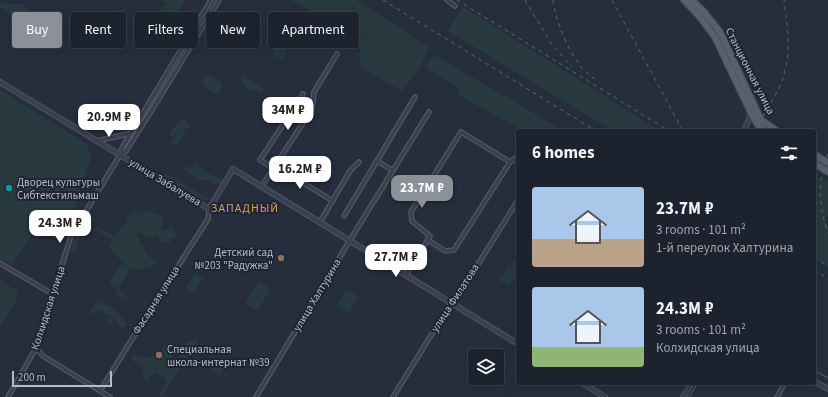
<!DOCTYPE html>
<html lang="en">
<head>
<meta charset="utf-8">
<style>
	body { margin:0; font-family:"Source Sans 3",sans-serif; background:#252a36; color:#f1f3f6; height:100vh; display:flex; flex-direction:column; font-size:15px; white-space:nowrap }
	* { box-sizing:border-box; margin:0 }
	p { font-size:13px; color:#a0a4aa }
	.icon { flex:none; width:22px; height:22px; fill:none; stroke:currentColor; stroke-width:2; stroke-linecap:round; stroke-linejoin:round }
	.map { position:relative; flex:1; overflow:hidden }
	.drawer { position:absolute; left:516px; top:129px; width:300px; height:256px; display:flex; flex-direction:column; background:#1c222e; border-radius:4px; box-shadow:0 4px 16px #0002,0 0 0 1px #3a3f4a }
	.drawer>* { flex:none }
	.guide { position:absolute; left:12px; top:12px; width:380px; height:36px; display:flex; gap:8px }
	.fabs { position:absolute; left:468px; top:349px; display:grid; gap:8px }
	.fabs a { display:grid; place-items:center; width:36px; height:36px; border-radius:4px; background:#1c222e; box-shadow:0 4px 16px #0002,0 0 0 1px #3a3f4a; font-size:20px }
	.scale { position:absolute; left:12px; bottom:10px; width:100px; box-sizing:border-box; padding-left:4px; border:2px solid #b6bbc9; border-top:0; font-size:11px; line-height:14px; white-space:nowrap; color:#b6bbc9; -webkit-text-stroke:3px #1f2533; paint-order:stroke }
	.price { position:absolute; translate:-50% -34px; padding:0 9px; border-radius:8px; background:#fff; color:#222; font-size:13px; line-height:26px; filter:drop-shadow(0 1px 2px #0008) }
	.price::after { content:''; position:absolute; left:50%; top:24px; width:12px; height:9px; margin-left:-6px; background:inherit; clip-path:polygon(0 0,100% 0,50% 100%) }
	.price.selected { background:#8c9099; color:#fff }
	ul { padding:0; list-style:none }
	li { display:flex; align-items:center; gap:12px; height:100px; padding:0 16px }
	li span { display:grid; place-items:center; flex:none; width:112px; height:80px; border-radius:4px; color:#555 }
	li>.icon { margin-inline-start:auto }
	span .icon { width:48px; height:48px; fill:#fffc; stroke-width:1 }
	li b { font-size:17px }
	h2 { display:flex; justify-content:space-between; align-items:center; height:48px; padding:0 16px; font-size:17px }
	.tag { padding:0 14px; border-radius:4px; background:#1c222e; box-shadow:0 4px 16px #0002,0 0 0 1px #3a3f4a; font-size:14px; line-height:36px }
	.tag.selected { background:#8c9099; color:#fff }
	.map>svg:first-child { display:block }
</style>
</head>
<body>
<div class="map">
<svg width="828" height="397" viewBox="0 0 828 397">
	<rect width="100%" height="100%" fill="#262e3e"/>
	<!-- green -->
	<path fill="#283a3f" d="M161,0H186L169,27L159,28L151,25L153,17C158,14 160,9 166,5V2Z
		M291,0H356L411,35L416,40L429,47L419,69L402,91L362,68L358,54L361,48L337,31L321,16Z
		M0,2L2,4L5,3L9,4H22L44,26L43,31L33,22L29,24L31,32L25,41H15L12,32L16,24L14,16L0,7Z
		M463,7L660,131H613L448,31Z
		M274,42L283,44C286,50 288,52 284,59L275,57L272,50Z
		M434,55L564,131H524L458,95V87L425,67Z
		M205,75H209L222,83L223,87L219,93L215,94L202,85L201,81Z
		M243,75L264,88L261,92C252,89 246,91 241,80Z
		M0,90L88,145L87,147L88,148L91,159L84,177L72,217L61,239L54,238L45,213L12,265L0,258Z
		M180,117L189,124L190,128L185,129L181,128L186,131L177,146L171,143L179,129L177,130L173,137L169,134L176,125L179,124Z
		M192,163L211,175L223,179L220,184L216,185L210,180H200L184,170L186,165L192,169L196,171Z
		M165,172C180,180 194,192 210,198L205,201L200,200L186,190L174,184L163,177Z
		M814,175L828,182V214L825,219L828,226V267L814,258Z
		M136,210L137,215L140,214L145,210L158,214L163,220L161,230H166L170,226L174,229L176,237L170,239V244L160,241L157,235C146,242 146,233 137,232V237L144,247L146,254L157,263C150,268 141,271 133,269C127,267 113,253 109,248L112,240L95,229L97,226L114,236L117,235L122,227L126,225C126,218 130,213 136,210Z
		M80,226L87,227L85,232L81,236L74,253L71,252C71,242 75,234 80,226Z
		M512,260L518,264V274L510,287L499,280Z
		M121,264L130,269L118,289L120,288V291L127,299C120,299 118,297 116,291L118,289L109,283Z
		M195,273L203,278L193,293L186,288Z
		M0,280L17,291L18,297L0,327Z
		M261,282L269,288L270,291L258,309L256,310L246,304V301L258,283Z
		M346,289L359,297L349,313L337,306Z
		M98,301C102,304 106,305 110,307C117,311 122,317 126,324L122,328L115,319L111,323L107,321L110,316L99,310L94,313L89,314L92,308Z
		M200,337L162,397L159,395L166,382L164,378L160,376L155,372L147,381L141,376L144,372L143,367L133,361L131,354L148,358L161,350L168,342L172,352V360L179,358L181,348L186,343Z
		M213,357L226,366L220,375L207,367Z"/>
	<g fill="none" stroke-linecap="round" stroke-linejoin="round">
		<defs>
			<path id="minor" d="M447,0L455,6
				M97,141L131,133
				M120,155L126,151L153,108L219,0
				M377,161L392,170
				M275,166L333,201
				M273,168L260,160L303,94
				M262,186L312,109L314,92L337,54
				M344,216L415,97
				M320,222L350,171L359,162
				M428,240L445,251L454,250L510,162L518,156
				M0,263L49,292L53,293
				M406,275L430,236L412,221L411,212L461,132L510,162
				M36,348L43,356L110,397
				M100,391L145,318L208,219L209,209
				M8,397L36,348L71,236L120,155L122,148L131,133L211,0
				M256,397L350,240L429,112
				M393,397L451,303L472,274L518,200
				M777,397L785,383"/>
			<path id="tertiary" d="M0,82L209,209L233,169L518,344
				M744,131L750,117L754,113
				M814,381L828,389
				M582,383L605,397
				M683,397L692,383"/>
			<path id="primary" d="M684,0L700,17L715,37L752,115L758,125L765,131
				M692,0L704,12L720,32L761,120L777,131
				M814,154L828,163
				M814,163L828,172"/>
		</defs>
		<!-- minor casing -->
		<use href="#minor" stroke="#585e6c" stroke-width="5.5"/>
		<!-- tertiary casing -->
		<use href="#tertiary" stroke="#585e6c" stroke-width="6"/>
		<!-- primary casing -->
		<use href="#primary" stroke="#434957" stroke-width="8"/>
		<!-- minor -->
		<use href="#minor" stroke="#3a404e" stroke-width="3.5"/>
		<!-- tertiary -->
		<use href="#tertiary" stroke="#3a404e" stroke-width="4.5"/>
		<!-- primary -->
		<use href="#primary" stroke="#585f6e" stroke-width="6"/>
		<!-- tram -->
		<path stroke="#5c6475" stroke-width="1" d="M814,370L828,378
			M689,397L698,383"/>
		<!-- rail -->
		<path stroke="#5c6475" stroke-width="1" stroke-dasharray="4 4" stroke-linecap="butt" d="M383,0L596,131
			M457,0L669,131
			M525,0L552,45L572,67
			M553,0C555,20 569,53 582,68C587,73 593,78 599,82
			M612,0L683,131
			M756,131C762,116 772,102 779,88C793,56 788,33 784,0
			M828,154C817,177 819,209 828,233
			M814,257L828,266
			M814,270L828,279"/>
	</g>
	<!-- markers -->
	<circle fill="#0f9aa8" stroke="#1f2533" stroke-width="1.5" cx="9" cy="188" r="4"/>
	<g fill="#8d6e63" stroke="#1f2533" stroke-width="1.5">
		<circle cx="281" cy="258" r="4"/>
		<circle cx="159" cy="355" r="4"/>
	</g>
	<g text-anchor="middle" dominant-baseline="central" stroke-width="4" stroke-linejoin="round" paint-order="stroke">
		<!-- street labels -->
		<g font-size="11" fill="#b6bbc9" stroke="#1f2533">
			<text transform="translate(750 71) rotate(63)">Станционная улица</text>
			<text transform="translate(165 182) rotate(31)">улица Забалуева</text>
			<text transform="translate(317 295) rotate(-59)">улица Халтурина</text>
			<text transform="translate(455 298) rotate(-57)">улица Филатова</text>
			<text transform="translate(156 300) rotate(-58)">Фасадная улица</text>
			<text transform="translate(48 308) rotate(-72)">Колхидская улица</text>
		</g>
		<!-- poi labels -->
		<g font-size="11" fill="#b6bbc9" stroke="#1f2533" text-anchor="start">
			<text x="17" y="182">Дворец культуры<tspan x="17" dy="13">Сибтекстильмаш</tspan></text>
			<text x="273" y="252" text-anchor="end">Детский сад<tspan x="273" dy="13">№203 "Радужка"</tspan></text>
			<text x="167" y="349">Специальная<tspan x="167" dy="13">школа-интернат №39</tspan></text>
		</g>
		<!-- neighbourhood labels -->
		<g font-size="12" letter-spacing="1" fill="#d0a06a" stroke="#1f2533">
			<text x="245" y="208">ЗАПАДНЫЙ</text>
		</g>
	</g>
</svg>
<div class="fabs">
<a><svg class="icon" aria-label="layers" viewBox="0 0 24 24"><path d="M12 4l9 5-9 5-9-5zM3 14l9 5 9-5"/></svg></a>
</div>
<div class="scale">200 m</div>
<b class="price" style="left:288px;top:131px">34M ₽</b>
<b class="price" style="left:109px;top:138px">20.9M ₽</b>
<b class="price" style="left:300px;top:190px">16.2M ₽</b>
<b class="price selected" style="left:422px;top:209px">23.7M ₽</b>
<b class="price" style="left:60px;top:244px">24.3M ₽</b>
<b class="price" style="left:396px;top:278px">27.7M ₽</b>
<div class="guide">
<a class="tag selected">Buy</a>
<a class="tag">Rent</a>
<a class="tag">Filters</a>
<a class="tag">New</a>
<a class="tag">Apartment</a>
</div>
<section class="drawer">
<h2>6 homes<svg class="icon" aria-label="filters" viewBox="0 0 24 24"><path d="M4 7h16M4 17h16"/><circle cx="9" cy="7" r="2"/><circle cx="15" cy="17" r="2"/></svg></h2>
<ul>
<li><span style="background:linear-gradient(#a9c7e8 65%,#b9a48a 0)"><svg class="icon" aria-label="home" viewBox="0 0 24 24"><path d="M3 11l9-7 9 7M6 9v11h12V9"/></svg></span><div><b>23.7M ₽</b><p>3 rooms · 101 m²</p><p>1-й переулок Халтурина</p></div></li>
<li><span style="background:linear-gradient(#a9c7e8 75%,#8fb573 0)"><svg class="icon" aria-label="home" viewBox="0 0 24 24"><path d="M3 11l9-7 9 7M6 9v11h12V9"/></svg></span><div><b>24.3M ₽</b><p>3 rooms · 101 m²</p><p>Колхидская улица</p></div></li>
</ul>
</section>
</div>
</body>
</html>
